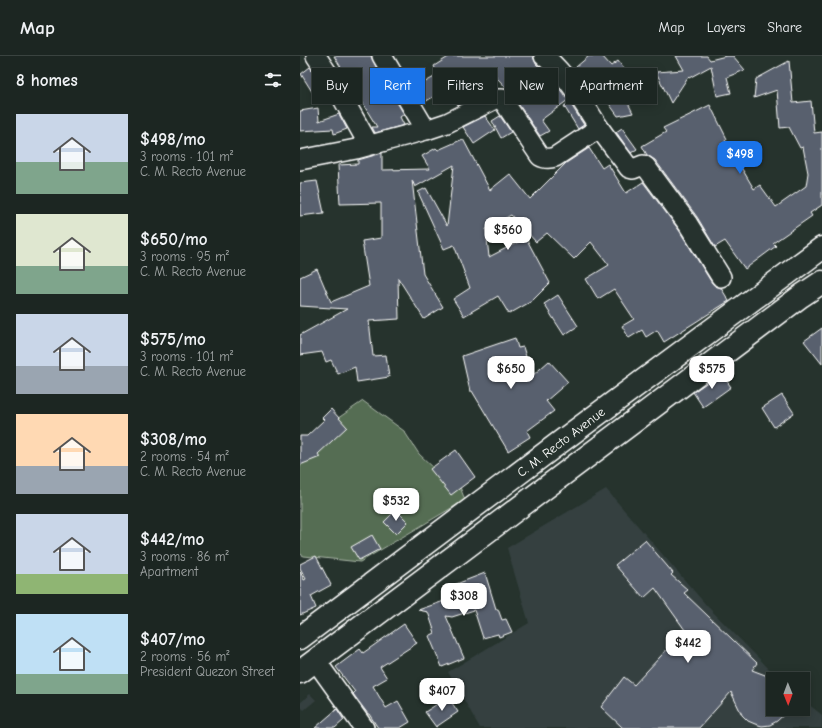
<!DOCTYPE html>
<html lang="en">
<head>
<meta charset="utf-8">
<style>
	body { margin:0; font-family:"Comic Neue",sans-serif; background:#252e2a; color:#f1f3f6; height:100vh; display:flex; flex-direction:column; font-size:15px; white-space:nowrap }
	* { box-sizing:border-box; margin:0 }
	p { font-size:13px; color:#a0a5a5 }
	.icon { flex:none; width:22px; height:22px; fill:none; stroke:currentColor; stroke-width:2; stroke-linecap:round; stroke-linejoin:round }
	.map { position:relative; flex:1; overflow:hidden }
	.sheet { display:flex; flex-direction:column; background:#1c2622; width:300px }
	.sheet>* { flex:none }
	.top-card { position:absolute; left:12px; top:12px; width:380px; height:36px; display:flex; gap:8px }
	.needle { width:26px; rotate:179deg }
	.fabs { position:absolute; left:466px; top:616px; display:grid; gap:8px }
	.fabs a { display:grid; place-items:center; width:44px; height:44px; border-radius:0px; background:#1c2622; box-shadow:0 2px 10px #0003,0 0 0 1px #3a4340; font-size:20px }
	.price { position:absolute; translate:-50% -34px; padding:0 9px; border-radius:8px; background:#fff; color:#222; font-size:13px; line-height:26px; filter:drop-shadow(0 1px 2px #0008) }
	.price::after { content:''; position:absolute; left:50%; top:24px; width:12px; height:9px; margin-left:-6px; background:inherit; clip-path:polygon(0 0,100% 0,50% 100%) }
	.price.current { background:#1a73e8; color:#fff }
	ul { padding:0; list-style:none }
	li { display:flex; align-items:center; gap:12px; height:100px; padding:0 16px }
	li span { display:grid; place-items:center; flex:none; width:112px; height:80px; border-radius:0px; color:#555 }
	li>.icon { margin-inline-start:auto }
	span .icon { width:48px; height:48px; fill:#fffc; stroke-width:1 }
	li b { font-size:17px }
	h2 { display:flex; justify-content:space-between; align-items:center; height:48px; padding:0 16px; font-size:17px }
	.pill { padding:0 14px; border-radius:0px; background:#1c2622; box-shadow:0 2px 10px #0003,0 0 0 1px #3a4340; font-size:14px; line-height:36px }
	.pill.current { background:#1a73e8; color:#fff }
	header { display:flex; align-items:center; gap:24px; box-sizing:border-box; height:56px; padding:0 20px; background:#1c2622; border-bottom:1px solid #3a4340 }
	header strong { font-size:19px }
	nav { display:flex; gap:22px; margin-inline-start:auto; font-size:14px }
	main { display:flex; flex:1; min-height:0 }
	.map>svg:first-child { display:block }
</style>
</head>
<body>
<header>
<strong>Map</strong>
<nav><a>Map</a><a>Layers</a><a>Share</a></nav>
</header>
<main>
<section class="sheet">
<h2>8 homes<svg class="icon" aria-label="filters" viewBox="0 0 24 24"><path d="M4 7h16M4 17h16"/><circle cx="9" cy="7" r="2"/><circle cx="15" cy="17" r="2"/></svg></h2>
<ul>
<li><span style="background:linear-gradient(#c9d6e8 60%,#7fa58c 0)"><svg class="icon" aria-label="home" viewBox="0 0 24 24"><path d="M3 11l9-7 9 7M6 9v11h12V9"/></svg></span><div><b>$498/mo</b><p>3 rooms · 101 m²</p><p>C. M. Recto Avenue</p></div></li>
<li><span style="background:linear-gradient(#dfe7d0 65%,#7fa58c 0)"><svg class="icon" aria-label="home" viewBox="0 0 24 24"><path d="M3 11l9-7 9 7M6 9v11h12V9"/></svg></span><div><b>$650/mo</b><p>3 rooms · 95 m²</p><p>C. M. Recto Avenue</p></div></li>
<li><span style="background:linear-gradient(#c9d6e8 65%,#9aa5b1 0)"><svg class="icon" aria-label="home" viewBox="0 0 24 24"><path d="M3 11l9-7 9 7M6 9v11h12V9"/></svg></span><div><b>$575/mo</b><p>3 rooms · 101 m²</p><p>C. M. Recto Avenue</p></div></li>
<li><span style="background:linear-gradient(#ffd9b3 65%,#9aa5b1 0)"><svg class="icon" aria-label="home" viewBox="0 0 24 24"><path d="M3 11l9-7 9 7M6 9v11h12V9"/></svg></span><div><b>$308/mo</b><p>2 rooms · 54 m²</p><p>C. M. Recto Avenue</p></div></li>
<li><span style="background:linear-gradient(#c9d6e8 75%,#8fb573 0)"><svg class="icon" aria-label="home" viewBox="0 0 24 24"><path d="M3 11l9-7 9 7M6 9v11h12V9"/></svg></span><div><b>$442/mo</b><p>3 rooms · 86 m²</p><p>Apartment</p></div></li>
<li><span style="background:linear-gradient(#bfe0f5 75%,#7fa58c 0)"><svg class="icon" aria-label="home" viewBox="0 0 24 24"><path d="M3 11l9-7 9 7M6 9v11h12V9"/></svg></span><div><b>$407/mo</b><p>2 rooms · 56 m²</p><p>President Quezon Street</p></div></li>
</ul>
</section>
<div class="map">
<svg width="522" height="672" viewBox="0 0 522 672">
	<rect width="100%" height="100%" fill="#26332d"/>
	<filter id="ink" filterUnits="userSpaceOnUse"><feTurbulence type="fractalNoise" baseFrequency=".025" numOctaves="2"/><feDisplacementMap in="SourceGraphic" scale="8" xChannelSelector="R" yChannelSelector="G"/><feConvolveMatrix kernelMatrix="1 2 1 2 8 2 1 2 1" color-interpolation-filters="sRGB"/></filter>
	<g filter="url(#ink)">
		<!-- built -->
		<path fill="#354140" d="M306,433L407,550L479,623H473V653H503V644L522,659V672H180L148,616L229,567L207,492Z
			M10,638L16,644L4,654L0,650V647Z"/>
		<!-- green -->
		<path fill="#556d52" stroke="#aab6a8" d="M63,345L104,375L119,398L136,414L160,431L165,444L60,506L4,500L0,498V410L5,406L31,367Z"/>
		<!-- pier -->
		<path fill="#26332d" d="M522,186V243L518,246L513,218L520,188Z"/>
		<!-- building -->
		<path fill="#59616e" stroke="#fff" d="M34,0H71L77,13L72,15L85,37L90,35L104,58L100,61L104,69L75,77L72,71H77L52,30L49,22L48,23Z
			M150,0H233L236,8L252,23L268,44L241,64L249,75L240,80L211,37L186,10L164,36L169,44L158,49L148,32L123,47L109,24L113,22L118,30L138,19L134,10Z
			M289,0H302L311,10L318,5L330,21L319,29L333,57L318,60L310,49L289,19L286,22L276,11Z
			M376,0H407L410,4L426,0H433L445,14L427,21L431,37L417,40L411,10L389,22L388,21L371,47L356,16L384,14Z
			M489,5L493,47L511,45L514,77L522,76V149L510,157L512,160L473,187L476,190L445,213L425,185L415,191L397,161L355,104L347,99L342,90L366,76L363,72L410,49L427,83L425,84L454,133L460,129L476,151L506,130L508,117L503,91L500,92L489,71L480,72L477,34L454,42L456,23Z
			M10,11L26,36L16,42L1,18Z
			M270,47L284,69L278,73L264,50Z
			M18,52L19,65L39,58L47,73L34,78L33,73L0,75V55Z
			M185,60L195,74L174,88L163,71Z
			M200,60L211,76L201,82L192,65Z
			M322,72L337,93L331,97L316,76Z
			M163,83L190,134L210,118L230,143L266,107L289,92L302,112L308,108L326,137L343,126L379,174L412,227L416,230L421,232L429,245L364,286L357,274L346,281L342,274L329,282L322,270L334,263L314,233L298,243L286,223L309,209L291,186L274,203L247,177L236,186L211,159L186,173L189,201L226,182L250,227L232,245L209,258L198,240L164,260L153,243L170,232L154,189L144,193L118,136L126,132L147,170L154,109L115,131L112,124L123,218L143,251L124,263L98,222L99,263L69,265L73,300L86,299L89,321L57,326L55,311L38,318L31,304L26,306L22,296L0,299V279L47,253L0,250V221L17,213L31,246L69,230L62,185L81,182V147L40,148L38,109L58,108V104L82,97V114L130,113L122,100L136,92L138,94Z
			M17,125L24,157L0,160V127Z
			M258,239L278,270L264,279L244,248Z
			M522,272V308L504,285Z
			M215,282L218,292L223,291L232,320L249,305L268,326L246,345L254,355L227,375L230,381L208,395L172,335H170L162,300Z
			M421,317L431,331L403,351L393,336Z
			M482,339L494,357L474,371L462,352Z
			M31,353L47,371L18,398L20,401L0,409V380H7L24,364L22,362Z
			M156,394L175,421L151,439L130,413Z
			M96,454L108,466L96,478L84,466Z
			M72,479L80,493L59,504L51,491Z
			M345,484L373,517L371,519L388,534L384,537L457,607L452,614L473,622V653H490L477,665L470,669L462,670L455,668L448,665L442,659L431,636L399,672H323L301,651L324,621L334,629L385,574L355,532L344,542L315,509Z
			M16,500L31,529L11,540L16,552L0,559V515L4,524L6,523L0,512V508Z
			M185,517L196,553H198L202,564L206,563L212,576L199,581L198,578L183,582L174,554L152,561L146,560L164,602L142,611L129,580L135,577L128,556L118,554L150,543L146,532Z
			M104,568L117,587L80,611L87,622L73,630L86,652L98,645L110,666L100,672H78L69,658H68L53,638L55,636L36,611L60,593L63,597Z
			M148,641L158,656L136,671L125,656Z
			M37,653L44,664L35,672H15Z"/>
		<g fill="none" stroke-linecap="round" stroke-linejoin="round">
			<defs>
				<path id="minor" d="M16,0L34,27L69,89
					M82,0L126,74
					M244,0C267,19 282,45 298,70C308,85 319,98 329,112L333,113L343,109L346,111L388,168L421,221
					M0,104L56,93L126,74L147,67L195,43H202L240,100C245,103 249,103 255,101L299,72
					M16,605L64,672"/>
				<path id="trunk" d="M0,582L263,384L522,192
					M0,616L501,240L522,226"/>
			</defs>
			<!-- minor casing -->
			<use href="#minor" stroke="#fff" stroke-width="22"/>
			<!-- trunk casing -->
			<use href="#trunk" stroke="#fff" stroke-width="25"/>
			<!-- minor -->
			<use href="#minor" stroke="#26332d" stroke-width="19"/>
			<!-- trunk -->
			<use href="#trunk" stroke="#26332d" stroke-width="22"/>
		</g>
	</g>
	<g text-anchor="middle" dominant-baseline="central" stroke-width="3" stroke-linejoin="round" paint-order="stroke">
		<!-- street labels -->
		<g font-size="13" fill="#fff" stroke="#26332d">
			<text transform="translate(261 386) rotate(-37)">C. M. Recto Avenue</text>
		</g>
	</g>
</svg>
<div class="fabs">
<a><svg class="needle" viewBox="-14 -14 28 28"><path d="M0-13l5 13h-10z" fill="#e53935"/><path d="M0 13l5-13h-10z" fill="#a0a5a5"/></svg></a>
</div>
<b class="price current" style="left:440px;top:119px">$498</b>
<b class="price" style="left:208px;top:195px">$560</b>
<b class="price" style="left:211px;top:334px">$650</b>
<b class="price" style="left:412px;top:334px">$575</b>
<b class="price" style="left:96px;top:466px">$532</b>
<b class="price" style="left:164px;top:561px">$308</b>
<b class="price" style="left:388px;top:608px">$442</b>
<b class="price" style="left:142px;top:656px">$407</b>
<div class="top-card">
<a class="pill">Buy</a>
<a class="pill current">Rent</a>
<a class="pill">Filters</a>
<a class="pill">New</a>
<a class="pill">Apartment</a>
</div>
</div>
</main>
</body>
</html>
